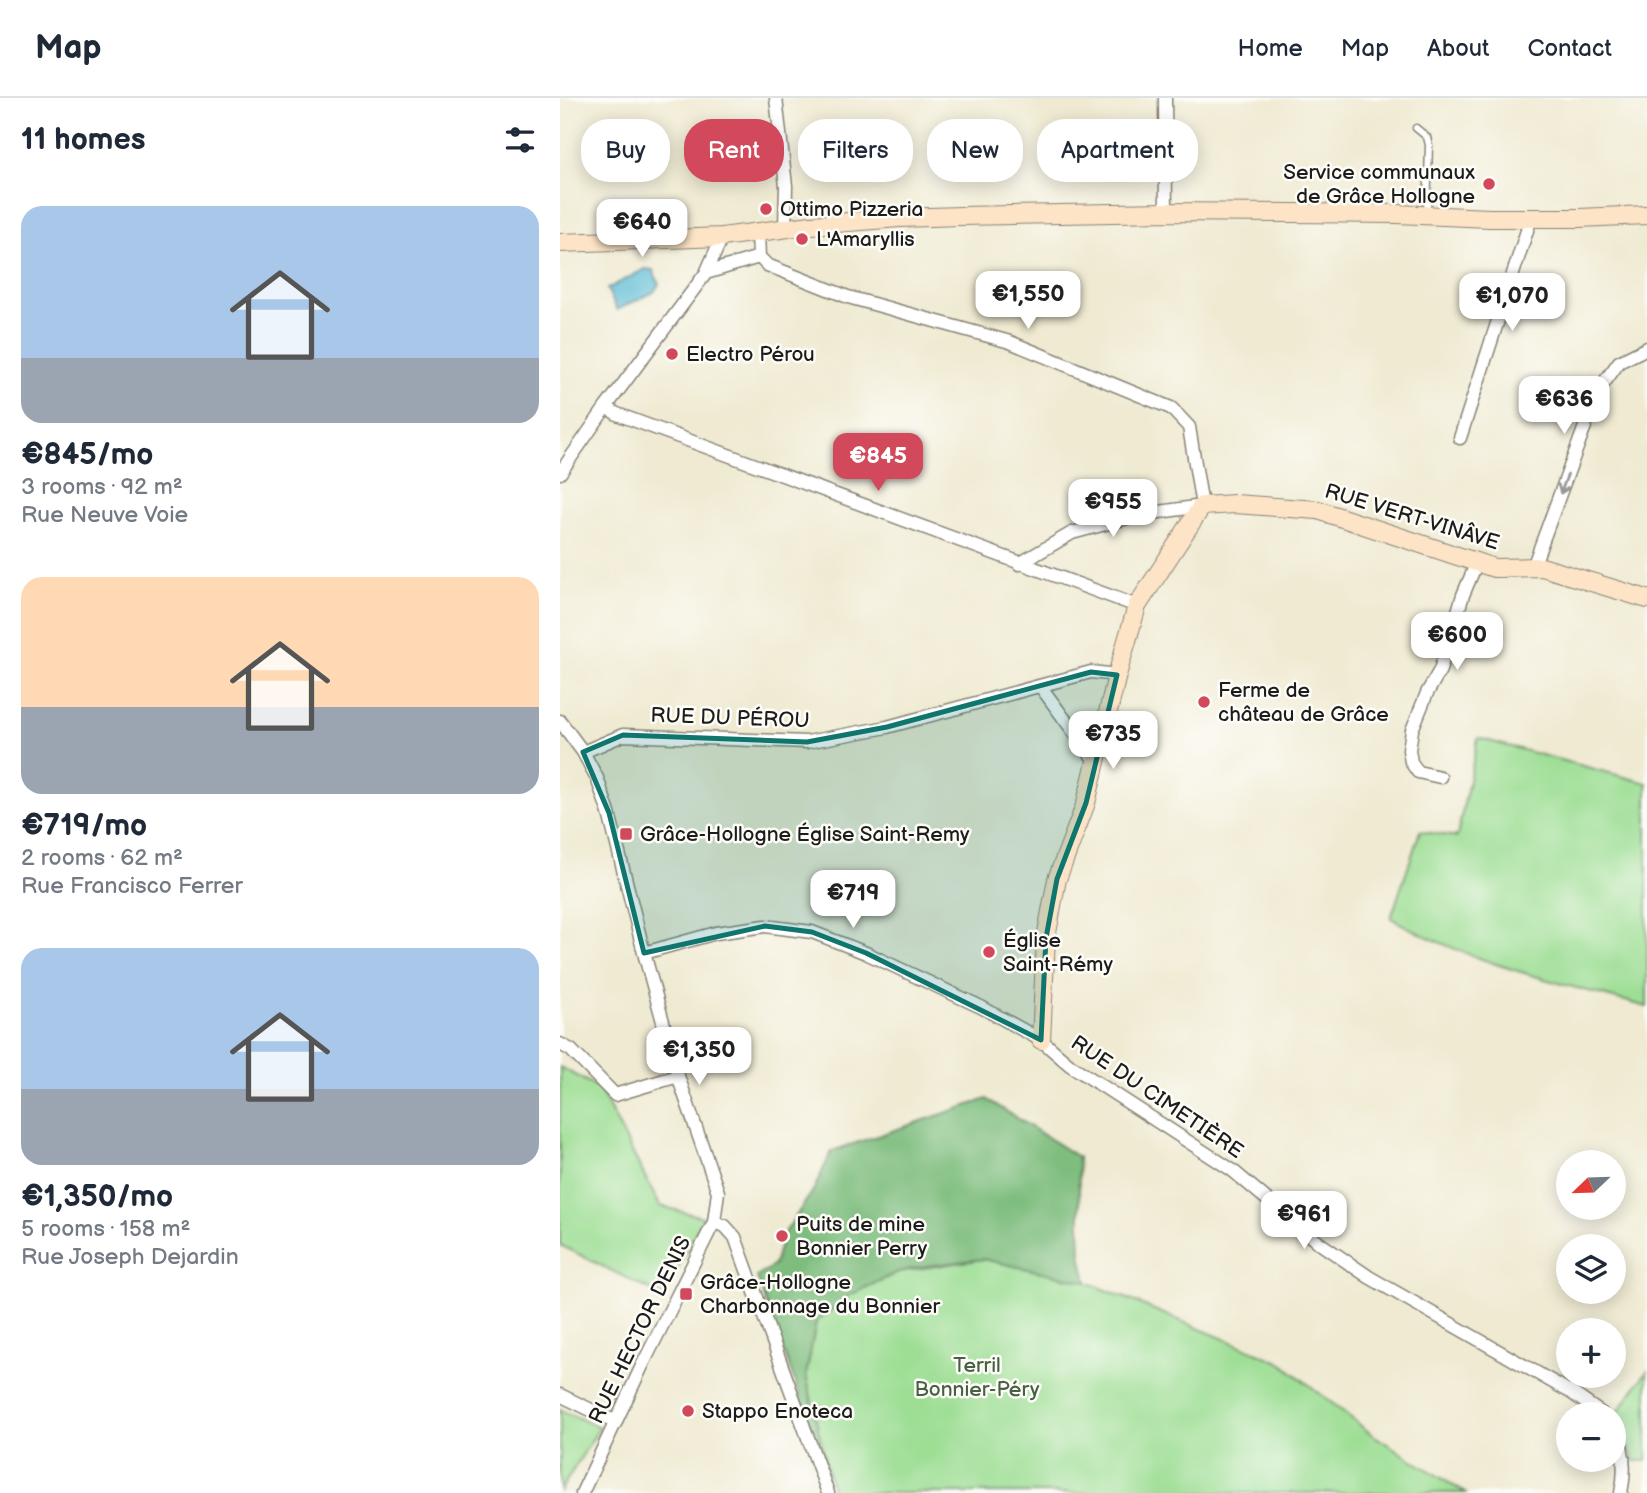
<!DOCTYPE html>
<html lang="en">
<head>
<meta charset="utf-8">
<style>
	body { margin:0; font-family:"Balsamiq Sans",sans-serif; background:#f2f2f3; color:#1f2937; height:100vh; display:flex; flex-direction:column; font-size:26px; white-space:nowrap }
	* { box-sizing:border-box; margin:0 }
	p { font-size:23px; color:#747a83 }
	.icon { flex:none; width:38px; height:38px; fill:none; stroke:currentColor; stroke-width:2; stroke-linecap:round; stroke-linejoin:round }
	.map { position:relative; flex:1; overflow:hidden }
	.side { display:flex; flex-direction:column; background:#fff; width:560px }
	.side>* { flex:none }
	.banner { position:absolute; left:21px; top:21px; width:665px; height:63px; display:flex; gap:14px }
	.needle { width:46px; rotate:247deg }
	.controls { position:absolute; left:996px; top:1052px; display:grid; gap:14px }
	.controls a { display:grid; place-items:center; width:70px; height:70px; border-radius:50%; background:#fff; box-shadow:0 4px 18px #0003; font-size:35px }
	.price { position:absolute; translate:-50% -60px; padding:0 16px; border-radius:14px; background:#fff; color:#222; font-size:23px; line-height:46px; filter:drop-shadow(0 2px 4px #0008) }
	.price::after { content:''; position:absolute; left:50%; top:42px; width:21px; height:16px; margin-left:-10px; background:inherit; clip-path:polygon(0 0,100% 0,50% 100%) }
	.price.current { background:#d1495b; color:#fff }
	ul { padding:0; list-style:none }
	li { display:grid; align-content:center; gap:14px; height:371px; padding:0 21px }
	li span { display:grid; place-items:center; height:217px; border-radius:21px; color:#555 }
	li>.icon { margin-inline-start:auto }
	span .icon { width:126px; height:126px; fill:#fffc; stroke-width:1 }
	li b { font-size:30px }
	h2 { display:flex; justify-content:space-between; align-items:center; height:84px; padding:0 21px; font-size:30px }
	.tag { padding:0 24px; border-radius:28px; background:#fff; box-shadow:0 4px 18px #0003; font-size:24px; line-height:63px }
	.tag.current { background:#d1495b; color:#fff }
	header { display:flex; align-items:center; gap:42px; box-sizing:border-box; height:98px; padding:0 35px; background:#fff; border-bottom:2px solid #e0e1e3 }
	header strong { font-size:33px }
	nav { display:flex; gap:38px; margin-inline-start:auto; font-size:24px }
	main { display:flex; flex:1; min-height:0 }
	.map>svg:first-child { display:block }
</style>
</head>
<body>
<header>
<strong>Map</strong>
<nav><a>Home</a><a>Map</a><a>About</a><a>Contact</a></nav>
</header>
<main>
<section class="side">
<h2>11 homes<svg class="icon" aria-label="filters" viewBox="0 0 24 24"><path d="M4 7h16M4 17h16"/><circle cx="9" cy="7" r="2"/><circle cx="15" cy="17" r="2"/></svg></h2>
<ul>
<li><span style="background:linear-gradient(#a9c7e8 70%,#9aa5b1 0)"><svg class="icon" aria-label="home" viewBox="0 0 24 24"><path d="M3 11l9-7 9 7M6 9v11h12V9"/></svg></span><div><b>€845/mo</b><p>3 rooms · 92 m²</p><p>Rue Neuve Voie</p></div></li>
<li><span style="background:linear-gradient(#ffd9b3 60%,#9aa5b1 0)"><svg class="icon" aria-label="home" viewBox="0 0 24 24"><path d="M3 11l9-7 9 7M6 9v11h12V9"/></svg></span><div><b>€719/mo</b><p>2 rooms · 62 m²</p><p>Rue Francisco Ferrer</p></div></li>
<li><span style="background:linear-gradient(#a9c7e8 65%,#9aa5b1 0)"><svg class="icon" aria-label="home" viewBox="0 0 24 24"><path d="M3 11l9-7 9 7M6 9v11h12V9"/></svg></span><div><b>€1,350/mo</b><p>5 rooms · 158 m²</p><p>Rue Joseph Dejardin</p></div></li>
</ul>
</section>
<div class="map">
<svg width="1087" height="1395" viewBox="0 0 1087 1395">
	<rect width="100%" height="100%" fill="#fdfcf7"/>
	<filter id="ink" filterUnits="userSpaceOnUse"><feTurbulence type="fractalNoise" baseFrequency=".0143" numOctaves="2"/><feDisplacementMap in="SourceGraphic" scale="14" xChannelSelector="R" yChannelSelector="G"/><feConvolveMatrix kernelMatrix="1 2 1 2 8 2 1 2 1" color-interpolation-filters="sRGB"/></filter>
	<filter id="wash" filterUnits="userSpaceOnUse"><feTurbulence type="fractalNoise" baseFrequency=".00686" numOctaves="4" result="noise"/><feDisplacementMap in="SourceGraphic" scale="28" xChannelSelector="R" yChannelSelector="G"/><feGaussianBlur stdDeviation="1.57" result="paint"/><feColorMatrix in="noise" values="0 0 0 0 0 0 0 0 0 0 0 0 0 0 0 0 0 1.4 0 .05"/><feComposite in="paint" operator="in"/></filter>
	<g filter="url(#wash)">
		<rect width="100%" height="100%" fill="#efead1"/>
		<!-- green -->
		<path fill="#9dde94" stroke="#5c7d58" stroke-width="2" d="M918,640L1087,685V909C1000,885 909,865 831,820L860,733L897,739Z
			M0,969L39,990L100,1108L143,1119L104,1199L0,1147Z
			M423,1161L527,1184L720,1264L810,1335L905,1395H273L246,1277L256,1224L290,1197L338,1174Z
			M1087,1273V1363H1075L1054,1324V1319Z
			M0,1312L40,1329L0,1393Z"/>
		<!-- forest -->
		<path fill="#7ebd7e" stroke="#4d6c4d" stroke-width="2" d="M427,1001L518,1059L521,1157L527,1184L423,1161L367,1168L338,1174L290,1197L256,1224L246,1277L268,1377L197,1179L214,1167L222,1139L254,1091L272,1053Z"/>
		<!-- water -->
		<path fill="#56b9d4" stroke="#396a78" stroke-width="2" d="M85,171L93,172L99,186L94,194L57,212L47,191Z"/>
	</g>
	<g filter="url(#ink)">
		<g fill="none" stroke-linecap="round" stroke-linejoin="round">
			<defs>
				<path id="lane" d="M856,30L867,39L869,47L867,117"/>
				<path id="street" d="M216,0L226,88L225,129
					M605,0L606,114
					M198,135L199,159L207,167L288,199L450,244L611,310L629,329L642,408L578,417L512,435L459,466
					M146,175L199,159
					M46,309L57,316L577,508
					M900,340L971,120
					M0,375L46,309L146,175L162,139
					M973,469L1038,293L1059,264L1087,250
					M481,589L536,664
					M0,623L23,654L37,680L49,715L84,855L118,978L158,1094L154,1124L82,1268L22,1395
					M23,654L63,637L247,644L327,629L531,574L557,577
					M880,679L858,674L851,664L849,652L852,632L867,595L880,572L903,497L917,464
					M84,855L156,835L205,828L252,834L306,855L421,909L481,942L510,967L672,1072L755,1142L809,1179L1012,1295L1042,1316
					M0,946L11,952L55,997L118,978
					M154,1124L165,1128L175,1139L268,1395
					M0,1297L56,1324
					M1054,1330C1065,1351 1066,1372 1061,1395"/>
				<path id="secondary" d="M0,145L162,139L251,127L339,120L401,118L606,114L837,116L930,120H1019L1087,117
					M481,942L486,840L497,781L526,705L557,577L577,508L642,408L675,406L758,412L934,470L982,469L1087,501"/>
			</defs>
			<!-- lane casing -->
			<use href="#lane" stroke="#868376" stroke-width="9"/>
			<!-- street casing -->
			<use href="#street" stroke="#868376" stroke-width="15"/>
			<!-- secondary casing -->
			<use href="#secondary" stroke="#868376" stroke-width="20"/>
			<!-- lane -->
			<use href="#lane" stroke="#fff" stroke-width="6"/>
			<!-- street -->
			<use href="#street" stroke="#fff" stroke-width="12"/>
			<!-- secondary -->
			<use href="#secondary" stroke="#fee4c6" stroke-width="18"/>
		</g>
		<!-- one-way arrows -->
		<defs><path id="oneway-shaft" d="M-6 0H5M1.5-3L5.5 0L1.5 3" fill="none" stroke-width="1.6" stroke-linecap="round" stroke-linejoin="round" transform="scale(1.75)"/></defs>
		<use stroke="#999" href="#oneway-shaft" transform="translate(1004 386) rotate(110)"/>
	</g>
	<!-- marked area -->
	<path fill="#0f766e" fill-opacity="0.2" stroke="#0f766e" stroke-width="5" stroke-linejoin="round" d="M531,574L557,577L526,705L497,781L486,840L481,942L306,855L252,834L205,828L84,855L49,715L23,654L63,637L247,644L327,629Z"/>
	<!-- markers -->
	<g fill="#d1495b" stroke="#fdfcf7" stroke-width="2.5">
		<circle cx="929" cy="86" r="7"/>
		<circle cx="206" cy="111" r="7"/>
		<circle cx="242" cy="141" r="7"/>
		<circle cx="112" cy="256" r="7"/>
		<circle cx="644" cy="604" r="7"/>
		<rect x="59" y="729" width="14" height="14" rx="3.5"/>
		<circle cx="429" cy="854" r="7"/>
		<circle cx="222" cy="1138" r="7"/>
		<rect x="119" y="1189" width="14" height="14" rx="3.5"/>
		<circle cx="128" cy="1313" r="7"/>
	</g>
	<g text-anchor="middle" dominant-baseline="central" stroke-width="5" stroke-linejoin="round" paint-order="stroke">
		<!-- poi labels -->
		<g font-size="21" fill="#1c1c1c" stroke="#fdfcf7" text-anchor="start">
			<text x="915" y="74" text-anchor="end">Service communaux<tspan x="915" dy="24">de Grâce Hollogne</tspan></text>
			<text x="220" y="111">Ottimo Pizzeria</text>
			<text x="256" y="141">L'Amaryllis</text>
			<text x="126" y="256">Electro Pérou</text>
			<text x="658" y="592">Ferme de<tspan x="658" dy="24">château de Grâce</tspan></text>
			<text x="80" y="736">Grâce-Hollogne Église Saint-Remy</text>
			<text x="443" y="842">Église<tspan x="443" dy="24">Saint-Rémy</tspan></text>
			<text x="236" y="1126">Puits de mine<tspan x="236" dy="24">Bonnier Perry</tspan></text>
			<text x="140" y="1184">Grâce-Hollogne<tspan x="140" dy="24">Charbonnage du Bonnier</tspan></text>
			<text x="142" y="1313">Stappo Enoteca</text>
		</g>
		<!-- street labels -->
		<g font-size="21" fill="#1c1c1c" stroke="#fdfcf7">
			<text transform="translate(852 419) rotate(17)">RUE VERT-VINÂVE</text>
			<text transform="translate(170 620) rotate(2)">RUE DU PÉROU</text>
			<text transform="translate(597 999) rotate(34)">RUE DU CIMETIÈRE</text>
			<text transform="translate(80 1232) rotate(-64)">RUE HECTOR DENIS</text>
		</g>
		<!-- park labels -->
		<g font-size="21" fill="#496046" stroke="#fdfcf7">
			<text x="417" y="1267">Terril<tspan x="417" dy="24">Bonnier-Péry</tspan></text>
		</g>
	</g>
</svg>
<div class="controls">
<a><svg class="needle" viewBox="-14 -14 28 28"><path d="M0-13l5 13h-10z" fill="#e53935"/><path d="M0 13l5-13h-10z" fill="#747a83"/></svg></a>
<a><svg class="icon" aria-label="layers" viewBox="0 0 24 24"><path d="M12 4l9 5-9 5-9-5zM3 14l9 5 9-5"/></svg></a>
<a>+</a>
<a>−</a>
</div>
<b class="price" style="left:82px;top:161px">€640</b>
<b class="price" style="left:468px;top:233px">€1,550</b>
<b class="price" style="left:952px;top:235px">€1,070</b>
<b class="price" style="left:1004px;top:338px">€636</b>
<b class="price current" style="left:318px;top:395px">€845</b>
<b class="price" style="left:553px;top:441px">€955</b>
<b class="price" style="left:897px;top:574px">€600</b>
<b class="price" style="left:553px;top:673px">€735</b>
<b class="price" style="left:293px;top:832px">€719</b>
<b class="price" style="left:139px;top:989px">€1,350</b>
<b class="price" style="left:744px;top:1153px">€961</b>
<div class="banner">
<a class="tag">Buy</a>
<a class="tag current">Rent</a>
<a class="tag">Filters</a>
<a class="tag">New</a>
<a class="tag">Apartment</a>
</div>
</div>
</main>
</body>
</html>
